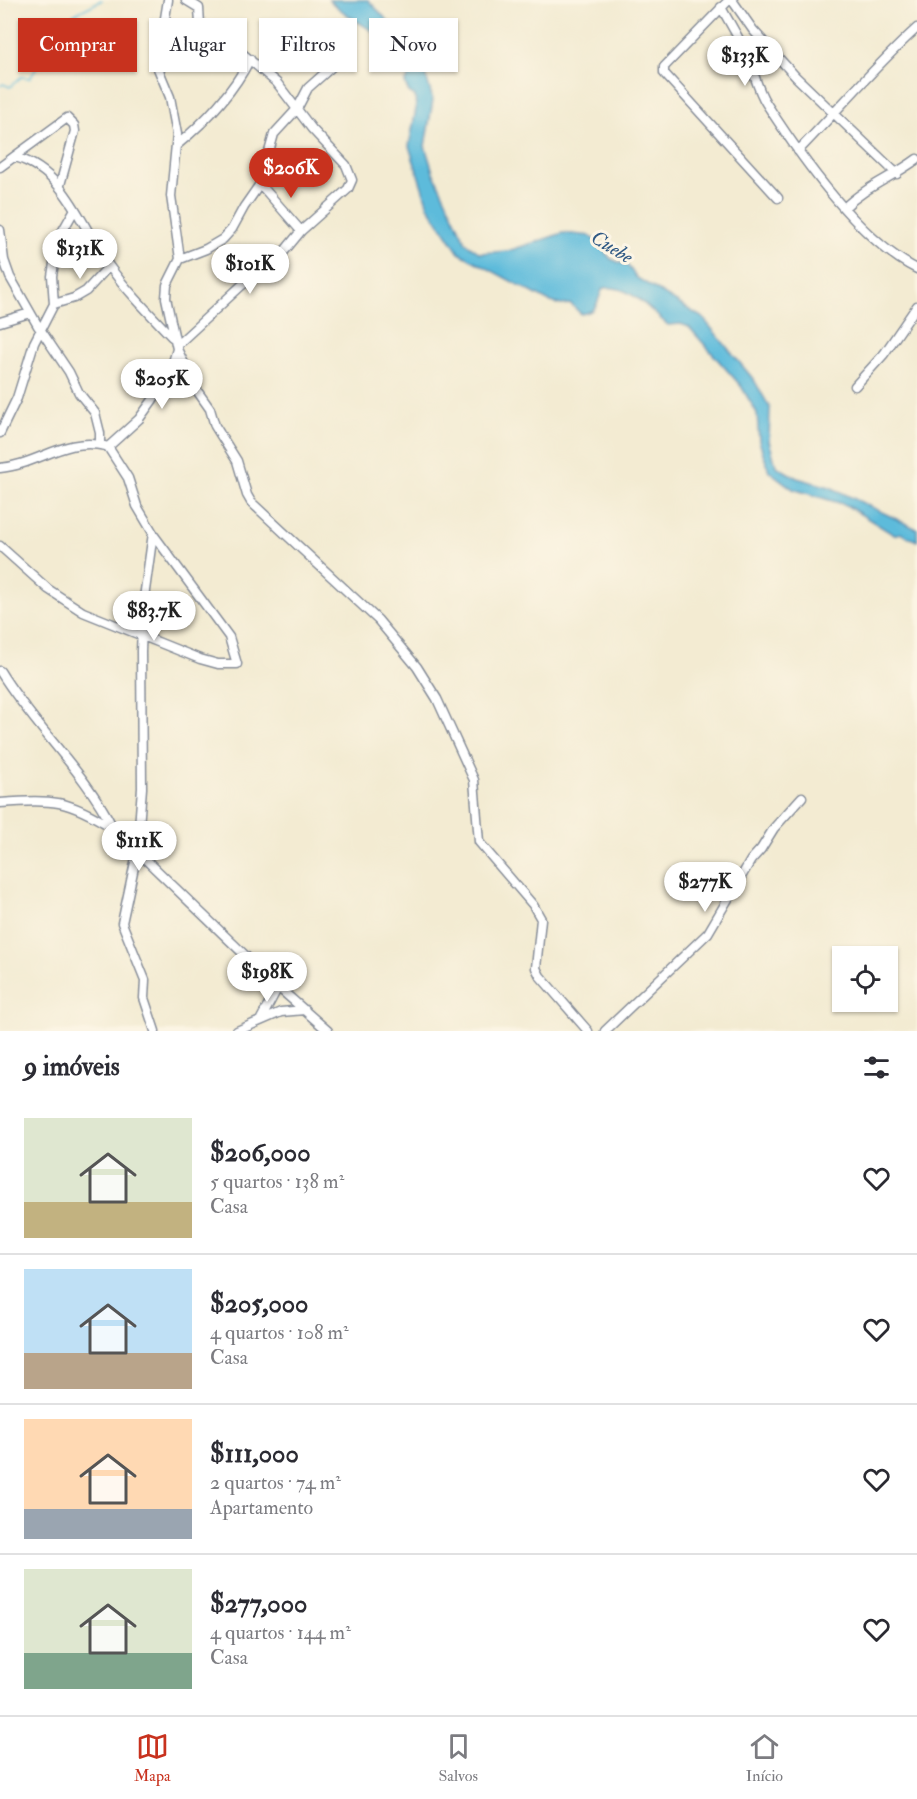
<!DOCTYPE html>
<html lang="pt">
<head>
<meta charset="utf-8">
<style>
	body { margin:0; font-family:"IM FELL Double Pica",serif; background:#f7f7f7; color:#2b2b33; height:100vh; display:flex; flex-direction:column; font-size:22px; white-space:nowrap }
	* { box-sizing:border-box; margin:0 }
	p { font-size:20px; color:#7c7c81 }
	.icon { flex:none; width:33px; height:33px; fill:none; stroke:currentColor; stroke-width:2; stroke-linecap:round; stroke-linejoin:round }
	.map { position:relative; height:1031px; overflow:hidden }
	.sheet { display:flex; flex-direction:column; background:#fff; flex:1 }
	.sheet>* { flex:none }
	.hud { position:absolute; left:18px; top:18px; width:600px; height:54px; display:flex; gap:12px }
	.tools { position:absolute; left:832px; top:946px; display:grid; gap:12px }
	.tools a { display:grid; place-items:center; width:66px; height:66px; border-radius:0px; background:#fff; box-shadow:0 2px 4px #0004; font-size:30px }
	.price { position:absolute; translate:-50% -51px; padding:0 14px; border-radius:21px; background:#fff; color:#222; font-size:20px; line-height:39px; filter:drop-shadow(0 2px 3px #0008) }
	.price::after { content:''; position:absolute; left:50%; top:36px; width:18px; height:14px; margin-left:-9px; background:inherit; clip-path:polygon(0 0,100% 0,50% 100%) }
	.price.selected { background:#c8321e; color:#fff }
	ul { padding:0; list-style:none }
	li { display:flex; align-items:center; gap:18px; height:150px; padding:0 24px }
	li+li { border-top:2px solid #e1e1e2 }
	li span { display:grid; place-items:center; flex:none; width:168px; height:120px; border-radius:0px; color:#555 }
	li>.icon { margin-inline-start:auto }
	span .icon { width:72px; height:72px; fill:#fffc; stroke-width:1 }
	li b { font-size:26px }
	h2 { display:flex; justify-content:space-between; align-items:center; height:72px; padding:0 24px; font-size:26px }
	.tag { padding:0 21px; border-radius:0px; background:#fff; box-shadow:0 2px 4px #0004; font-size:21px; line-height:54px }
	.tag.selected { background:#c8321e; color:#fff }
	.tabs { display:flex; justify-content:space-around; align-items:center; height:84px; border-top:2px solid #e1e1e2; background:#fff; font-size:16px; color:#7c7c81 }
	.tabs a { display:grid; justify-items:center; gap:3px }
	.tabs .selected { color:#c8321e }
	.map>svg:first-child { display:block }
</style>
</head>
<body>
<div class="map">
<svg width="917" height="1031" viewBox="0 0 917 1031">
	<rect width="100%" height="100%" fill="#fcf5e5"/>
	<filter id="ink" filterUnits="userSpaceOnUse"><feTurbulence type="fractalNoise" baseFrequency=".0167" numOctaves="2"/><feDisplacementMap in="SourceGraphic" scale="12" xChannelSelector="R" yChannelSelector="G"/><feConvolveMatrix kernelMatrix="1 2 1 2 8 2 1 2 1" color-interpolation-filters="sRGB"/></filter>
	<filter id="wash" filterUnits="userSpaceOnUse"><feTurbulence type="fractalNoise" baseFrequency=".008" numOctaves="4" result="noise"/><feDisplacementMap in="SourceGraphic" scale="24" xChannelSelector="R" yChannelSelector="G"/><feGaussianBlur stdDeviation="1.35" result="paint"/><feColorMatrix in="noise" values="0 0 0 0 0 0 0 0 0 0 0 0 0 0 0 0 0 1.4 0 .05"/><feComposite in="paint" operator="in"/></filter>
	<g filter="url(#wash)">
		<rect width="100%" height="100%" fill="#f3ebd2"/>
		<!-- water -->
		<path fill="#5dbbdb" stroke="#3c759c" stroke-width="1.5" d="M329,0H368L413,47L424,69L433,100L425,146L433,172L466,243L480,253L508,251L563,233L591,236L611,259L628,266L637,278L703,318L754,380L770,408L769,441L776,466L797,478L830,487L917,529V541L900,533L894,535L846,505L793,489L769,471L759,441L757,413L741,386L689,327L681,324L668,325C649,310 630,284 603,288C596,303 599,311 581,314L571,304L561,305L548,301L459,253L428,206L409,146L416,109L415,96L409,92L405,83L408,78C406,71 404,61 400,55C382,32 350,21 329,0Z"/>
		<g fill="none" stroke-linecap="round" stroke-linejoin="round">
			<!-- stream -->
			<path stroke="#5dbbdb" stroke-width="1.5" d="M0,86L3,84L10,87L21,77L30,78L36,69L38,57L49,46L56,29L73,15L102,0"/>
		</g>
	</g>
	<g filter="url(#ink)">
		<g fill="none" stroke-linecap="round" stroke-linejoin="round">
			<defs>
				<path id="minor" d="M729,0L664,67V73L778,198
					M732,0L753,30L796,77L897,174
					M721,7C730,24 740,39 747,56C754,71 757,89 766,103C800,156 860,241 917,269
					M177,145C205,122 234,91 250,59
					M798,151C838,110 874,67 917,28
					M15,157C65,171 81,225 107,263C125,289 150,314 172,337
					M0,167L67,118L74,125L75,131L60,185
					M260,184L301,231
					M844,208C865,187 893,177 917,159
					M0,230L4,260L10,277L38,326L69,372L79,393L95,413L100,433V445
					M180,259L206,249L223,239L232,229L244,207L260,184L274,134L297,109L308,88L335,64
					M54,304L74,298L86,291L109,266
					M0,322L30,313
					M177,345L241,286L282,254L301,231L348,189L352,180L346,165L312,129L277,83L236,48L200,24L199,8L186,0
					M177,349L198,392L210,409L215,426L237,461L247,495L251,502L378,620L417,667L437,699L474,780L479,842L533,905L541,919L536,968L540,976L588,1031
					M855,386L884,354L917,306
					M0,433L17,398L34,343L54,304L52,276L55,257L62,232L75,209
					M108,447L128,478L137,506L153,533L143,605L141,651L142,788L137,853L122,923L145,980L144,998L155,1031
					M108,447L139,419L152,401L170,372L177,349L166,298L167,285L180,259L171,196L177,134L170,97L157,66L168,0
					M0,468C37,465 67,436 105,446
					M0,546L48,589L83,612L200,659L218,664H237L229,637L153,534
					M0,671C34,727 84,770 113,828L278,987L328,1031
					M0,803C53,799 67,799 113,828
					M261,1019L278,987
					M237,1031L281,1012L305,1010
					M605,1031L708,933L751,860L761,849L774,828L802,797"/>
			</defs>
			<!-- minor casing -->
			<use href="#minor" stroke="#878d98" stroke-width="11"/>
			<!-- minor -->
			<use href="#minor" stroke="#fff" stroke-width="8"/>
		</g>
	</g>
	<g text-anchor="middle" dominant-baseline="central" stroke-width="6" stroke-linejoin="round" paint-order="stroke">
		<!-- water labels -->
		<g font-size="20" font-style="italic" fill="#2f5984" stroke="#fcf5e5">
			<text transform="translate(612 247) rotate(31)">Cuebe</text>
		</g>
	</g>
</svg>
<div class="tools">
<a><svg class="icon" aria-label="locate" viewBox="0 0 24 24"><circle cx="12" cy="12" r="6"/><path d="M12 2v4M12 18v4M2 12h4M18 12h4"/></svg></a>
</div>
<b class="price" style="left:745px;top:87px">$133K</b>
<b class="price selected" style="left:291px;top:199px">$206K</b>
<b class="price" style="left:80px;top:280px">$131K</b>
<b class="price" style="left:250px;top:295px">$101K</b>
<b class="price" style="left:162px;top:410px">$205K</b>
<b class="price" style="left:154px;top:642px">$83.7K</b>
<b class="price" style="left:139px;top:872px">$111K</b>
<b class="price" style="left:705px;top:913px">$277K</b>
<b class="price" style="left:267px;top:1003px">$198K</b>
<div class="hud">
<a class="tag selected">Comprar</a>
<a class="tag">Alugar</a>
<a class="tag">Filtros</a>
<a class="tag">Novo</a>
</div>
</div>
<section class="sheet">
<h2>9 imóveis<svg class="icon" aria-label="filters" viewBox="0 0 24 24"><path d="M4 7h16M4 17h16"/><circle cx="9" cy="7" r="2"/><circle cx="15" cy="17" r="2"/></svg></h2>
<ul>
<li><span style="background:linear-gradient(#dfe7d0 70%,#c2b280 0)"><svg class="icon" aria-label="home" viewBox="0 0 24 24"><path d="M3 11l9-7 9 7M6 9v11h12V9"/></svg></span><div><b>$206,000</b><p>5 quartos · 138 m²</p><p>Casa</p></div><svg class="icon" aria-label="heart" viewBox="0 0 24 24"><path d="M12 20l-8-8c-3-5 5-10 8-4 3-6 11-1 8 4z"/></svg></li>
<li><span style="background:linear-gradient(#bfe0f5 70%,#b9a48a 0)"><svg class="icon" aria-label="home" viewBox="0 0 24 24"><path d="M3 11l9-7 9 7M6 9v11h12V9"/></svg></span><div><b>$205,000</b><p>4 quartos · 108 m²</p><p>Casa</p></div><svg class="icon" aria-label="heart" viewBox="0 0 24 24"><path d="M12 20l-8-8c-3-5 5-10 8-4 3-6 11-1 8 4z"/></svg></li>
<li><span style="background:linear-gradient(#ffd9b3 75%,#9aa5b1 0)"><svg class="icon" aria-label="home" viewBox="0 0 24 24"><path d="M3 11l9-7 9 7M6 9v11h12V9"/></svg></span><div><b>$111,000</b><p>2 quartos · 74 m²</p><p>Apartamento</p></div><svg class="icon" aria-label="heart" viewBox="0 0 24 24"><path d="M12 20l-8-8c-3-5 5-10 8-4 3-6 11-1 8 4z"/></svg></li>
<li><span style="background:linear-gradient(#dfe7d0 70%,#7fa58c 0)"><svg class="icon" aria-label="home" viewBox="0 0 24 24"><path d="M3 11l9-7 9 7M6 9v11h12V9"/></svg></span><div><b>$277,000</b><p>4 quartos · 144 m²</p><p>Casa</p></div><svg class="icon" aria-label="heart" viewBox="0 0 24 24"><path d="M12 20l-8-8c-3-5 5-10 8-4 3-6 11-1 8 4z"/></svg></li>
</ul>
</section>
<nav class="tabs">
<a class="selected"><svg class="icon" aria-label="map" viewBox="0 0 24 24"><path d="M3 6l6-2 6 2 6-2v14l-6 2-6-2-6 2zM9 4v14M15 6v14"/></svg>Mapa</a>
<a><svg class="icon" aria-label="saved" viewBox="0 0 24 24"><path d="M7 4h10v16l-5-4-5 4z"/></svg>Salvos</a>
<a><svg class="icon" aria-label="home" viewBox="0 0 24 24"><path d="M3 11l9-7 9 7M6 9v11h12V9"/></svg>Início</a>
</nav>
</body>
</html>
